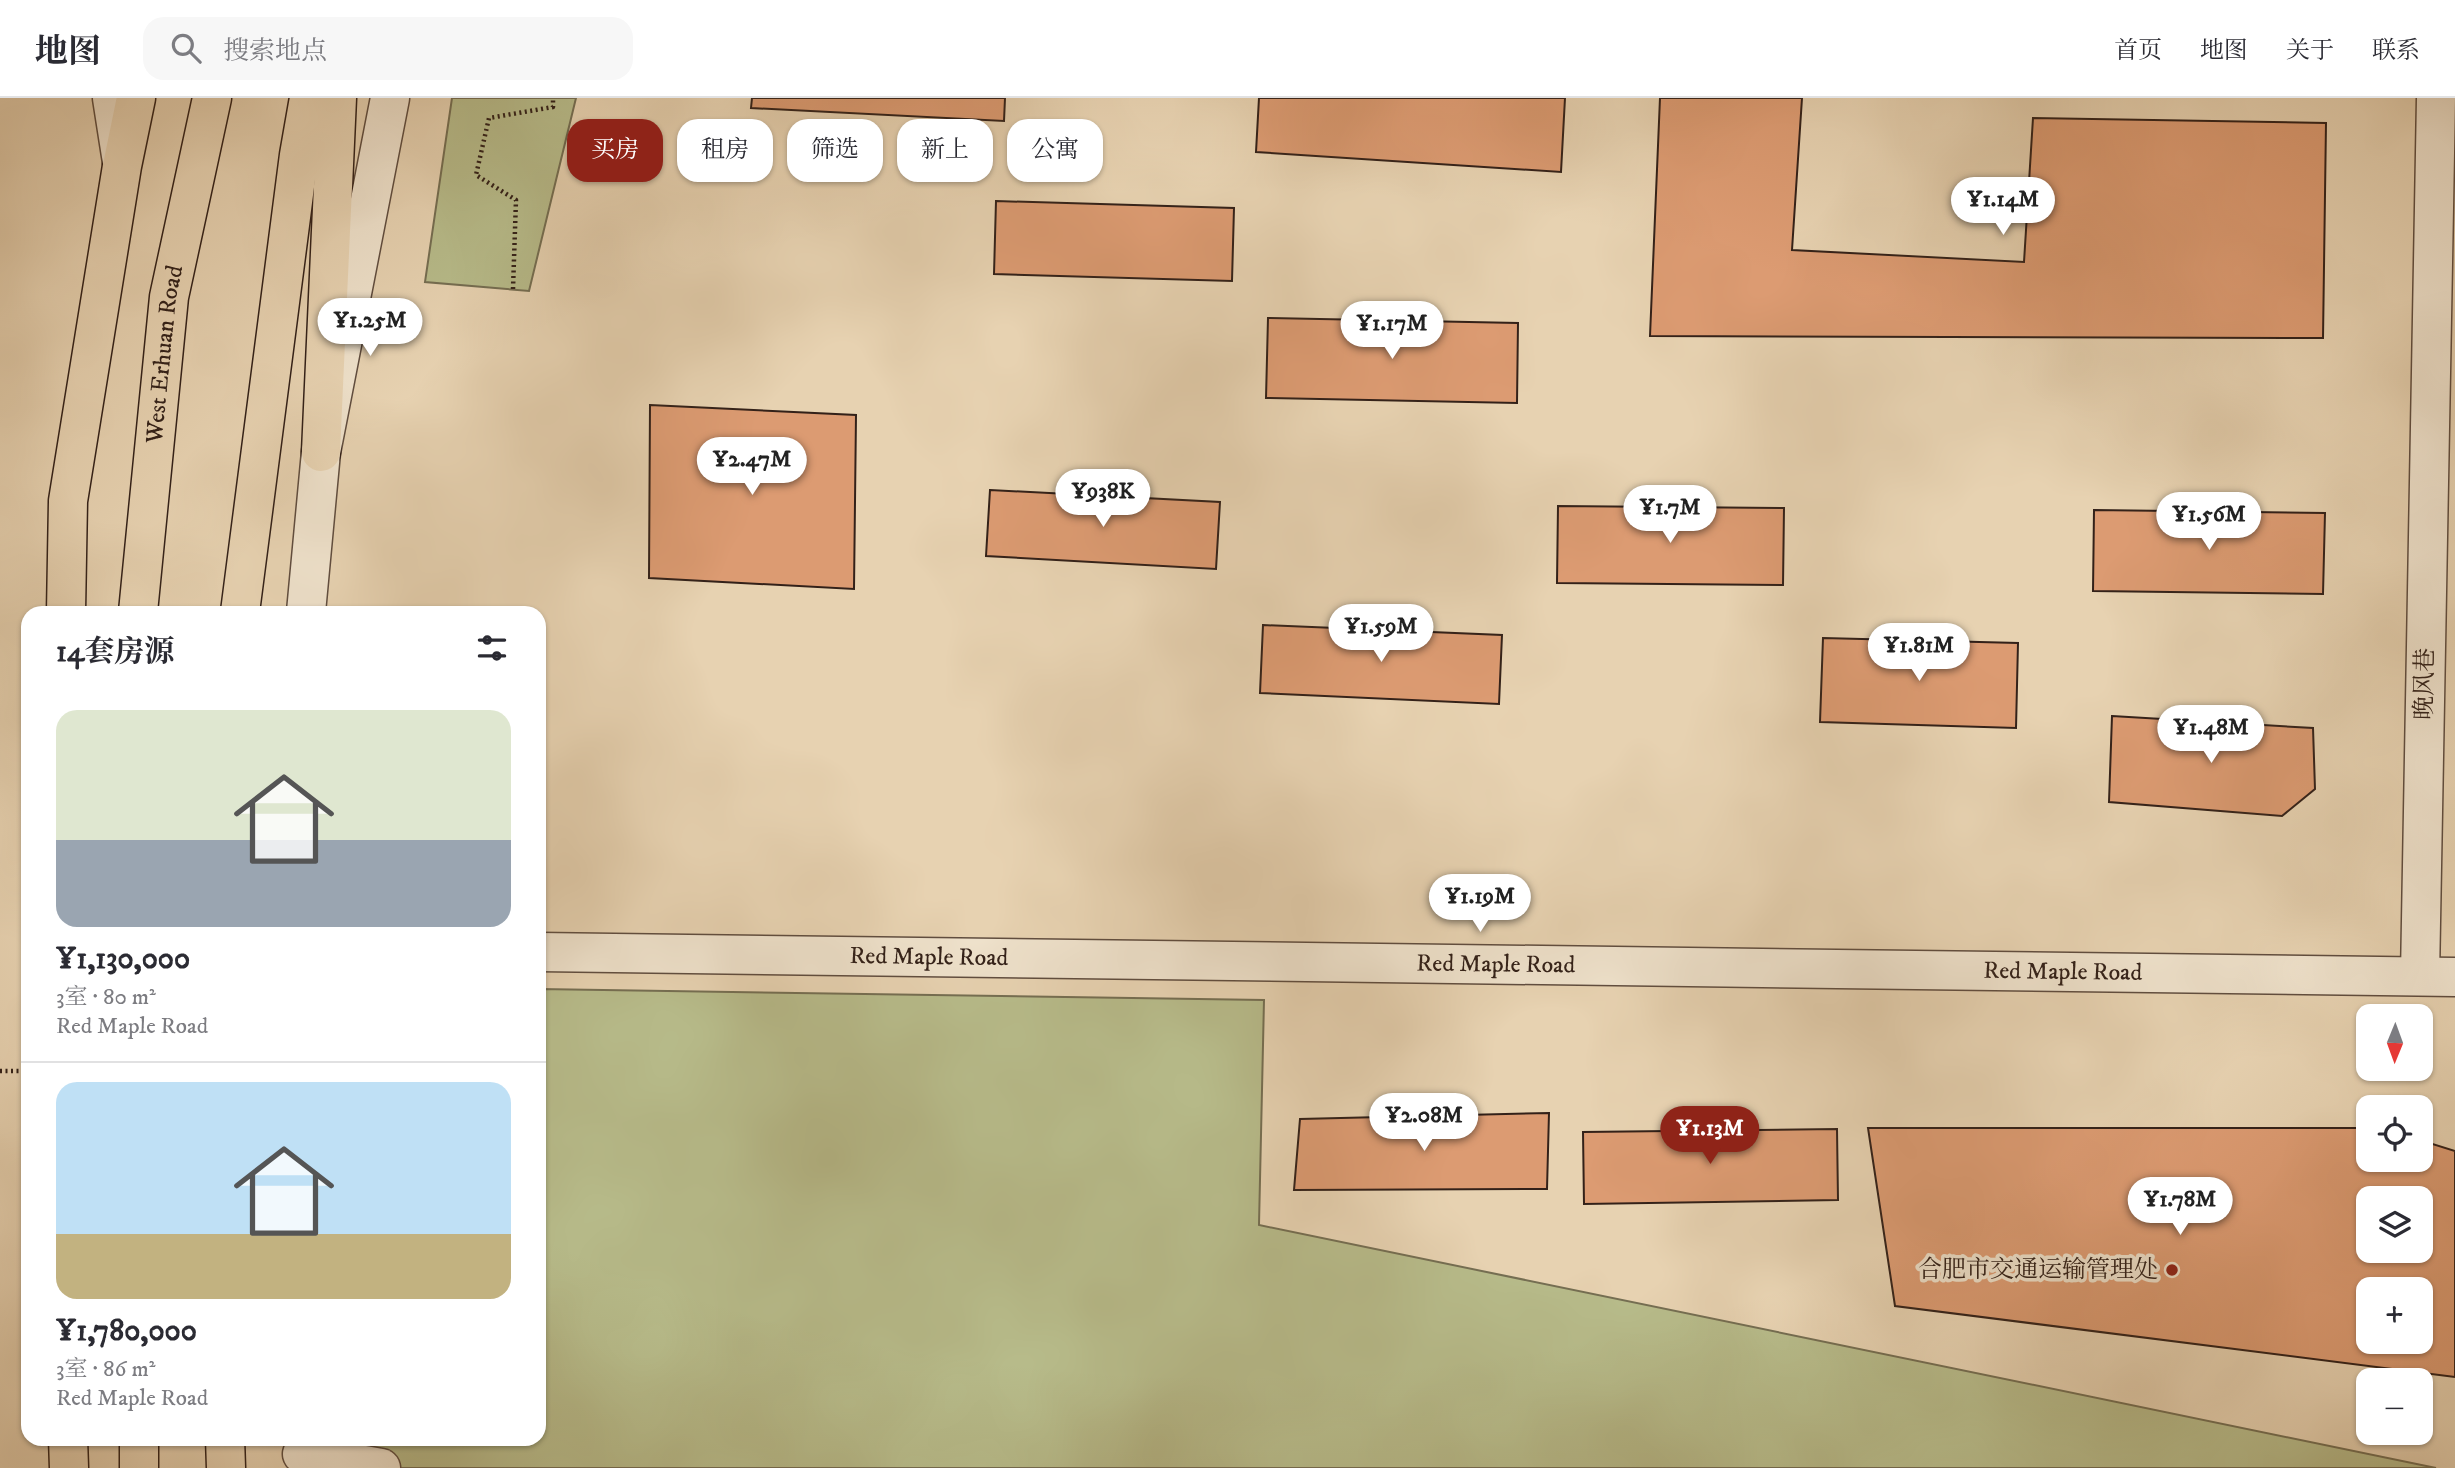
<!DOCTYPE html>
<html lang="zh">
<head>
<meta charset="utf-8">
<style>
	body { margin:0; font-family:"IM FELL DW Pica","Noto Serif SC",serif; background:#f7f7f7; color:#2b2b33; height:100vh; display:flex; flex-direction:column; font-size:26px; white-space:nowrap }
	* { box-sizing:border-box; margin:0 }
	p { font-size:23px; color:#7c7c81 }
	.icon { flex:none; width:38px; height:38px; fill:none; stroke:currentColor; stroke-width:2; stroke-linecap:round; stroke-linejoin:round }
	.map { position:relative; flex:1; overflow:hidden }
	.sheet { position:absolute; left:21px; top:508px; width:525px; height:840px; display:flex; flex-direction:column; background:#fff; border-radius:21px; box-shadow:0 2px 5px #0004 }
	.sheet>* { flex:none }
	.top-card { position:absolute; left:567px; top:21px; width:665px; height:63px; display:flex; gap:14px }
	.needle { width:46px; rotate:181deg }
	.tools { position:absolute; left:2356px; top:906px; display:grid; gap:14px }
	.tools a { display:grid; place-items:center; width:77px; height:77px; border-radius:14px; background:#fff; box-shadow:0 2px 5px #0004; font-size:35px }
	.price { position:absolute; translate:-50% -60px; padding:0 16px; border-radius:24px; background:#fff; color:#222; font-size:23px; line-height:46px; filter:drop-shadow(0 2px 4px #0008) }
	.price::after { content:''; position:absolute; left:50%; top:42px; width:21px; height:16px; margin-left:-10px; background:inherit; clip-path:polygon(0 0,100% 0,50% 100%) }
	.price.current { background:#8f2418; color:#fff }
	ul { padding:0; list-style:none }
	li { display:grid; align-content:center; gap:14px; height:371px; padding:0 35px }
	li+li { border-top:2px solid #e1e1e2 }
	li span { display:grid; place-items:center; height:217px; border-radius:21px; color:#555 }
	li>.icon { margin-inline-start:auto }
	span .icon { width:126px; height:126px; fill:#fffc; stroke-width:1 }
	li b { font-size:30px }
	h2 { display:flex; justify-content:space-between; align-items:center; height:84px; padding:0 35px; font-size:30px }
	.pill { padding:0 24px; border-radius:21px; background:#fff; box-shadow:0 2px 5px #0004; font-size:24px; line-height:63px }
	.pill.current { background:#8f2418; color:#fff }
	header { display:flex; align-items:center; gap:42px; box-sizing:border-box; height:98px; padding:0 35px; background:#fff; border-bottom:2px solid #e1e1e2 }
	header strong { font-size:33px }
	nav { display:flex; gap:38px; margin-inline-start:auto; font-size:24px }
	.search { width:490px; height:63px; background:#f7f7f7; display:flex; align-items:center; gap:18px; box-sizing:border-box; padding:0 24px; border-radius:21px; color:#7c7c81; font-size:26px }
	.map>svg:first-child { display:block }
</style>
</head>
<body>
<header>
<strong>地图</strong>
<div class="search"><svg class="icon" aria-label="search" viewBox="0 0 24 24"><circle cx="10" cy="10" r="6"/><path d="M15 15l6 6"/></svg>搜索地点</div>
<nav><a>首页</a><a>地图</a><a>关于</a><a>联系</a></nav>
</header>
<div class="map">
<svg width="2455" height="1370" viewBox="0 0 2455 1370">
	<rect width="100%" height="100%" fill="#e7d2b1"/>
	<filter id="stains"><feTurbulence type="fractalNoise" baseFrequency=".00286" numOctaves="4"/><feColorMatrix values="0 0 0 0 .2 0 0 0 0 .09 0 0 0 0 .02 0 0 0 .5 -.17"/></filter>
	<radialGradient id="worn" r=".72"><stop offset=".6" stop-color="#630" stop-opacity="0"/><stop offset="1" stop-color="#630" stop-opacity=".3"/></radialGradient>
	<!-- green -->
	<path fill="#b7bb8a" stroke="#756e52" stroke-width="2" d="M452,0H576L529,193L425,184Z
		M539,891L1264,902L1259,1127L2436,1370H363L362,1341L539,1340Z"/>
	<!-- building -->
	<path fill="#dc9b72" stroke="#332119" stroke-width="2" fill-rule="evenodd" d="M752,0H1005L1004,23L751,10Z
		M1259,0H1565L1561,74L1256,54Z
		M1660,0H1802L1792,152L2024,164L2033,20L2326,25L2323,240L1650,238Z
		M996,103L1234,110L1232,183L994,176Z
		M1268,220L1518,225L1517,305L1266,300Z
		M650,307L856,317L854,491L649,480Z
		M990,392L1220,404L1216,471L986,458Z
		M1558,408L1784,410L1783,487L1557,485Z
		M2094,412L2325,415L2323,496L2093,493Z
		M1263,527L1502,537L1499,606L1260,595Z
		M1823,540L2018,545L2016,630L1820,624Z
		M2112,618L2313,630L2315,691L2282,718L2109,704Z
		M1549,1015L1547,1091L1294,1092L1300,1021Z
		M1868,1030H2368V1062H2420V1042L2455,1053V1279L1895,1208ZM2368,1101H2420V1153H2368ZM2368,1192H2420V1244H2368Z
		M1837,1031L1838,1102L1584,1106L1583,1034Z"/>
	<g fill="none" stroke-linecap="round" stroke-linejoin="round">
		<defs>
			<g id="minor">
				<path d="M112,0L122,64"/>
				<path d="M306,514L321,354L390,0"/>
				<path id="s1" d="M539,854L2455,879"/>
				<path d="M2420,878L2436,0"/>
				<path d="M302,1356L381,1370"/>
			</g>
			<g id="highway">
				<path d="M321,354L337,0"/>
				<path d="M66,514L68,403L122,68L136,0"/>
				<path id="s2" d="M138,514L169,199L212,0"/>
				<path d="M240,514L299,57L309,0"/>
				<path d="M68,1340L69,1370"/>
				<path d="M139,1340V1370"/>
				<path d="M225,1340L226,1370"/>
			</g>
		</defs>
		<!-- minor casing -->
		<use href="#minor" stroke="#604d3f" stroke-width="41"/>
		<!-- highway casing -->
		<use href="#highway" stroke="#332119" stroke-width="41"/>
		<!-- path -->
		<path stroke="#332119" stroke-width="4.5" stroke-dasharray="2 3.5" stroke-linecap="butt" d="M513,191L516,102L476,77L489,20L553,9V0
			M0,973H28"/>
		<!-- minor -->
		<use href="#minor" stroke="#efe2cc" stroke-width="38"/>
		<!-- highway -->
		<use href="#highway" stroke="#e7d2b1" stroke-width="38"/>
	</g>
	<!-- markers -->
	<circle fill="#8f2418" stroke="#efe2cc" stroke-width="2.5" cx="2172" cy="1172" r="7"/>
	<g text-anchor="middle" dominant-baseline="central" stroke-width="7" stroke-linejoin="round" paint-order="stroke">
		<!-- street labels -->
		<g font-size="24" fill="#332119" stroke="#efe2cc">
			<text stroke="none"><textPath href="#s2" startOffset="259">West Erhuan Road</textPath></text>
			<text transform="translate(2425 586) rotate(-89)">晚风巷</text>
			<text stroke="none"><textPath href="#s1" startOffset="390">Red Maple Road</textPath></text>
			<text stroke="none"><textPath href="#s1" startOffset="957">Red Maple Road</textPath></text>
			<text stroke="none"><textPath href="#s1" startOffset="1524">Red Maple Road</textPath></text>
		</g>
		<!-- poi labels -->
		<g font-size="24" fill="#332119" stroke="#efe2cc" text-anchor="end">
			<text x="2158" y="1172">合肥市交通运输管理处</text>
		</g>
	</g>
	<rect width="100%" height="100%" filter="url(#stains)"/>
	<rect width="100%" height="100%" fill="url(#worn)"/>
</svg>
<div class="tools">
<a><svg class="needle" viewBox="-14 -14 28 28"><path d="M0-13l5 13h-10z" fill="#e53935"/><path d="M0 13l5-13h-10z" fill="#7c7c81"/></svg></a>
<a><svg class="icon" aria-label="locate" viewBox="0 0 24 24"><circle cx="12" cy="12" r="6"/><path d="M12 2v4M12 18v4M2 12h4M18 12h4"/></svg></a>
<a><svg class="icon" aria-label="layers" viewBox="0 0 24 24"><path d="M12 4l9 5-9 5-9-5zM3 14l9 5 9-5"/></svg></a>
<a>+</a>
<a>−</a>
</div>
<b class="price" style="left:2003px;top:139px">¥1.14M</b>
<b class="price" style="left:370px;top:260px">¥1.25M</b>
<b class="price" style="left:1392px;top:263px">¥1.17M</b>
<b class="price" style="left:752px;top:399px">¥2.47M</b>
<b class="price" style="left:1103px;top:431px">¥938K</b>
<b class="price" style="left:1670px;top:447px">¥1.7M</b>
<b class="price" style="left:2209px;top:454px">¥1.56M</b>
<b class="price" style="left:1381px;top:566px">¥1.59M</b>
<b class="price" style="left:1919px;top:585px">¥1.81M</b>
<b class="price" style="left:2211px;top:667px">¥1.48M</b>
<b class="price" style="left:1480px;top:836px">¥1.19M</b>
<b class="price" style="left:1424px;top:1055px">¥2.08M</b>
<b class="price current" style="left:1710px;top:1068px">¥1.13M</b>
<b class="price" style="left:2180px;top:1139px">¥1.78M</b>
<div class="top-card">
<a class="pill current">买房</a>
<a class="pill">租房</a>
<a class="pill">筛选</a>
<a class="pill">新上</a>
<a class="pill">公寓</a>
</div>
<section class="sheet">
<h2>14套房源<svg class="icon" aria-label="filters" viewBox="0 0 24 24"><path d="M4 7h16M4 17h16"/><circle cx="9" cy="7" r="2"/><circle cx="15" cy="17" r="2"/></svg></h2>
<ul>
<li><span style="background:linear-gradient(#dfe7d0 60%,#9aa5b1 0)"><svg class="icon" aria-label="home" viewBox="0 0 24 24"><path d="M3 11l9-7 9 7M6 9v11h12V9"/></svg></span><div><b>¥1,130,000</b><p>3室 · 80 m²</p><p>Red Maple Road</p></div></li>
<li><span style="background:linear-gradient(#bfe0f5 70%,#c2b280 0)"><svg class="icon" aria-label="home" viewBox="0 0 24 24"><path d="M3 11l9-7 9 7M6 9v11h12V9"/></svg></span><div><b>¥1,780,000</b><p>3室 · 86 m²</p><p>Red Maple Road</p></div></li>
</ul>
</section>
</div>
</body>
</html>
